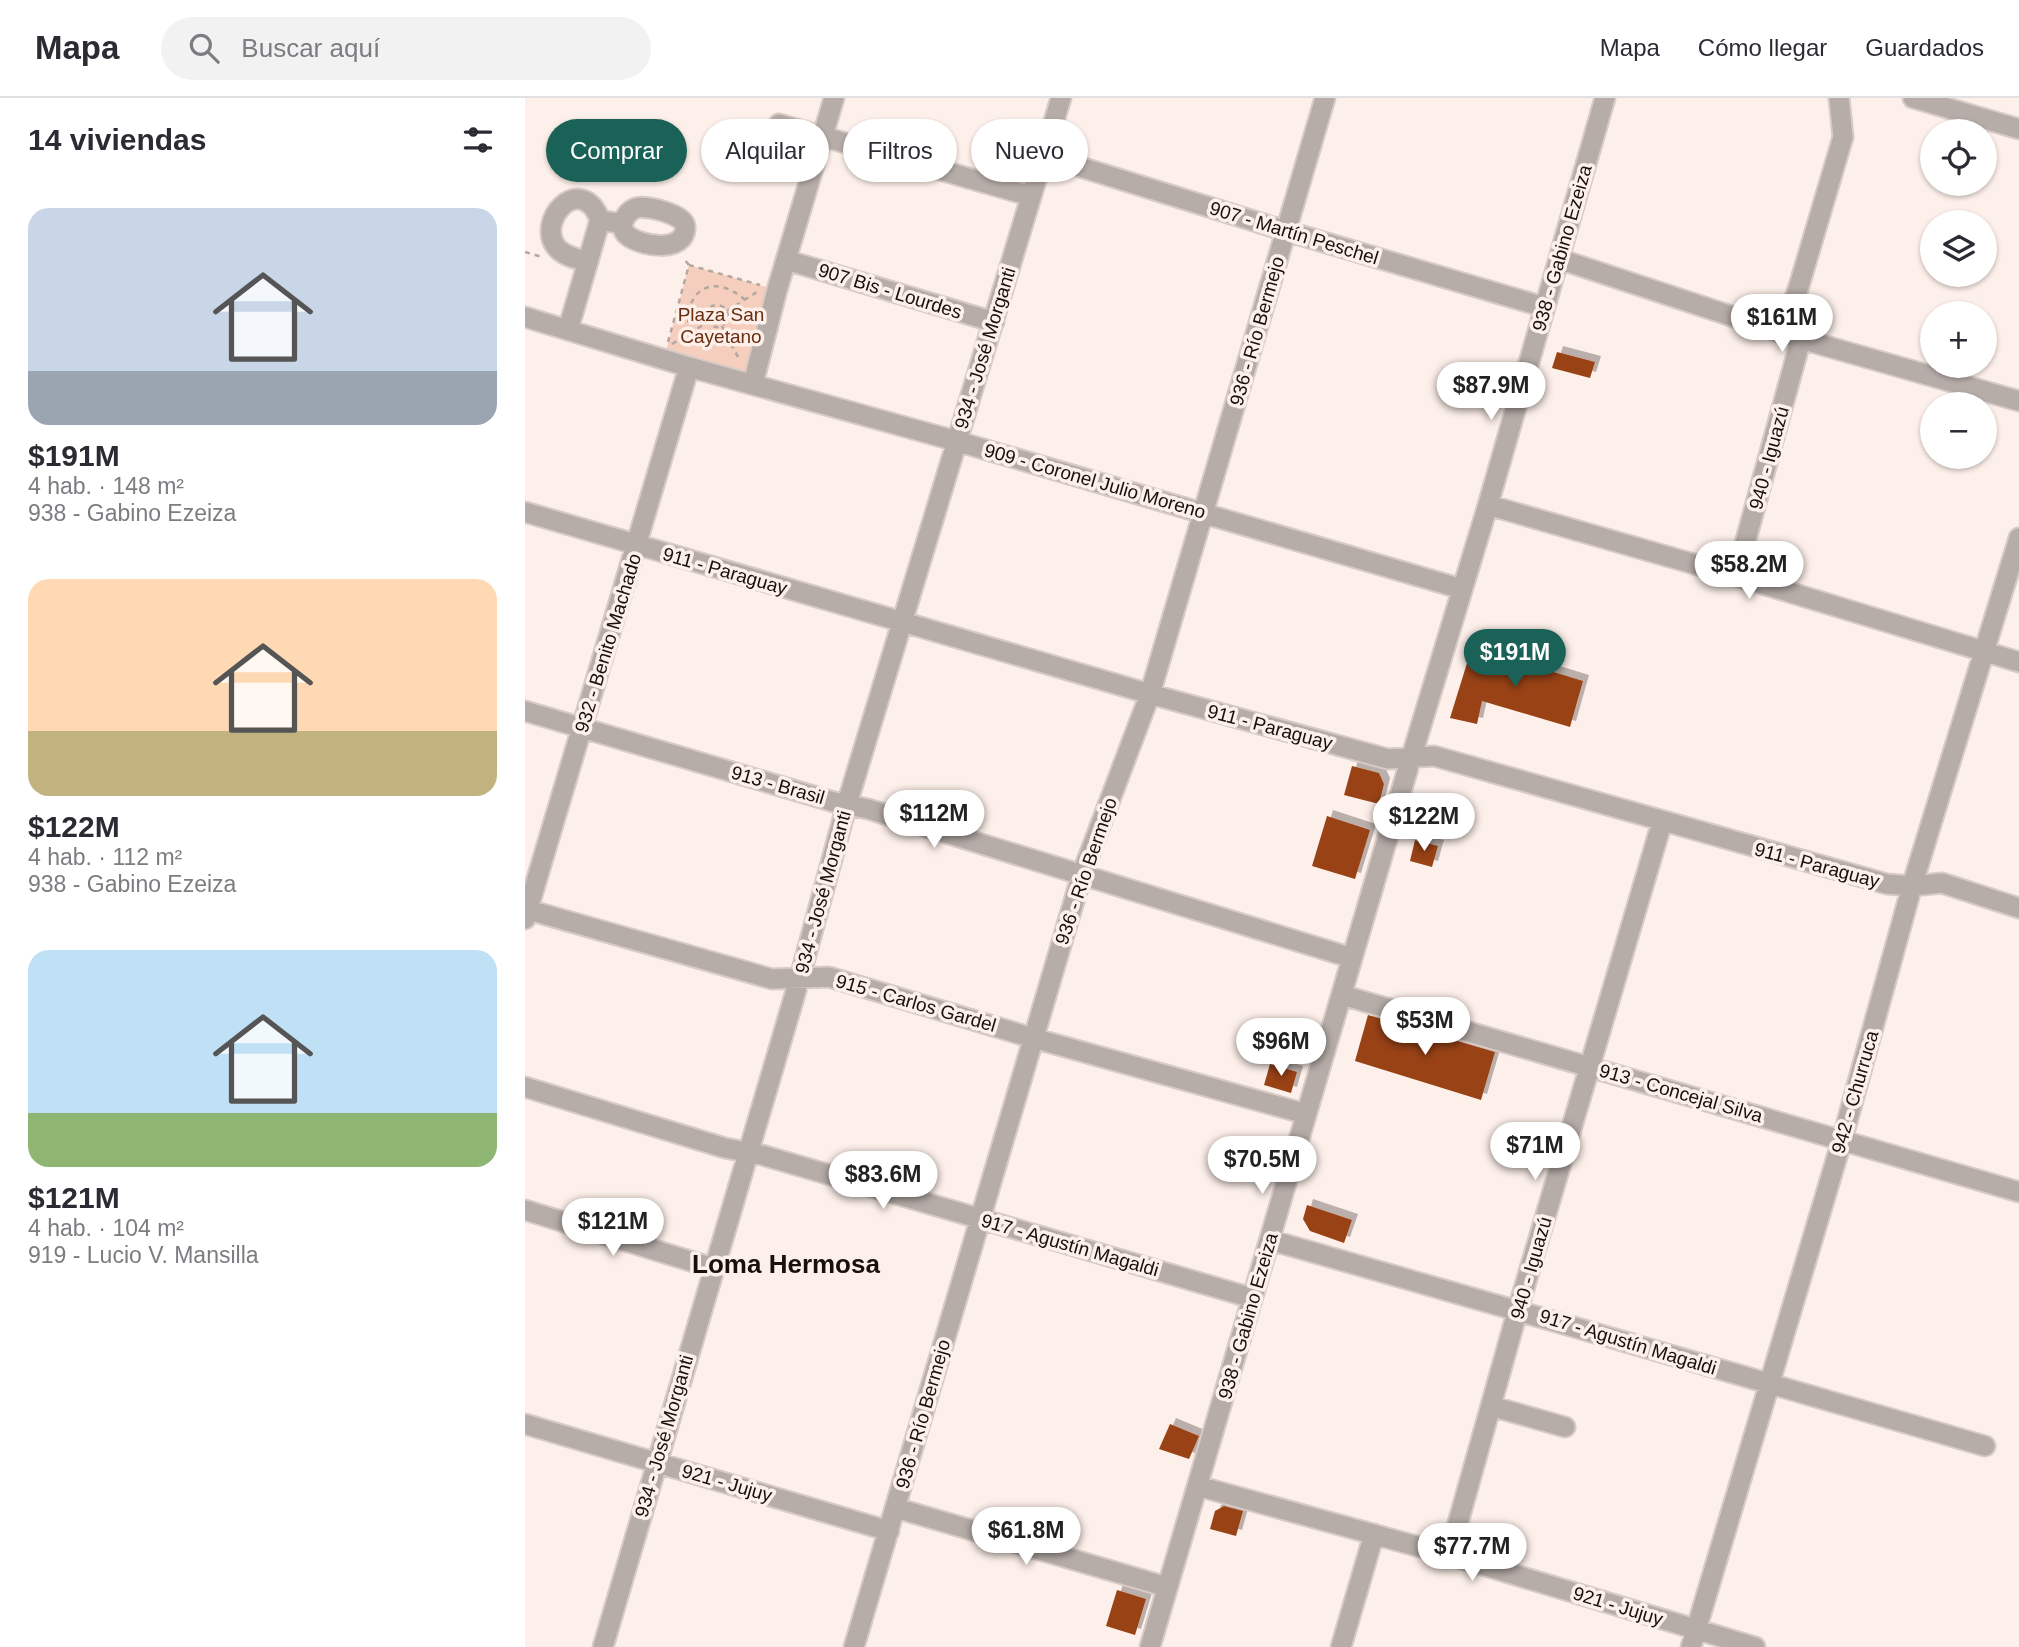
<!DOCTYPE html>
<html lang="es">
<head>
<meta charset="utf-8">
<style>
	body { margin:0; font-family:Helvetica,sans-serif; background:#f2f2f3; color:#2b2b33; height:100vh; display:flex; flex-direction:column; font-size:26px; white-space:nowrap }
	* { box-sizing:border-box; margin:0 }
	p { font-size:23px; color:#7c7c81 }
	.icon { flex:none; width:38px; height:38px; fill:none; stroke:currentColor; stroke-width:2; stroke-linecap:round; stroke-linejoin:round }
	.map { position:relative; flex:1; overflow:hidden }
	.side { display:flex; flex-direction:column; background:#fff; width:525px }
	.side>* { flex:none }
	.hud { position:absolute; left:21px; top:21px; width:665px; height:63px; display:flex; gap:14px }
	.controls { position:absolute; left:1395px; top:21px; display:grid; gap:14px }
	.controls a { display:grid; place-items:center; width:77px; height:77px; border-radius:50%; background:#fff; box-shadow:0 2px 5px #0004; font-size:35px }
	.price { position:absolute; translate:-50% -60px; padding:0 16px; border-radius:24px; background:#fff; color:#222; font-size:23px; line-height:46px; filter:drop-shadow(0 2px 4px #0008) }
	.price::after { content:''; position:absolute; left:50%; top:42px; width:21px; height:16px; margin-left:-10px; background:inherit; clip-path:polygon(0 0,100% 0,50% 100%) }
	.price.current { background:#1a6257; color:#fff }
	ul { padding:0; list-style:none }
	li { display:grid; align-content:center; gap:14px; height:371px; padding:0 28px }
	li span { display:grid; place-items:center; height:217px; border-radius:21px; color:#555 }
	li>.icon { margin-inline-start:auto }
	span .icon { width:126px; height:126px; fill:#fffc; stroke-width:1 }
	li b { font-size:30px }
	h2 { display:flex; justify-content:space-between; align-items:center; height:84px; padding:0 28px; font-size:30px }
	.chip { padding:0 24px; border-radius:32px; background:#fff; box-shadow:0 2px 5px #0004; font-size:24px; line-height:63px }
	.chip.current { background:#1a6257; color:#fff }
	header { display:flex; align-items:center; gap:42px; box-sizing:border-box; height:98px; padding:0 35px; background:#fff; border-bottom:2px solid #e1e1e2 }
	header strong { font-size:33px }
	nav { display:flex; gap:38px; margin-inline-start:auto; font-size:24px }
	.search { width:490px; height:63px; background:#f2f2f3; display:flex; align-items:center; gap:18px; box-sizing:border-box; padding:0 24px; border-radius:38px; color:#7c7c81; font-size:26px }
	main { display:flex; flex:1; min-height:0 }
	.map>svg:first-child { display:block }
</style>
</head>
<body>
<header>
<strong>Mapa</strong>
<div class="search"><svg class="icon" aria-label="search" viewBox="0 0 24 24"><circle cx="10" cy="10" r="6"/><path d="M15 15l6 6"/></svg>Buscar aquí</div>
<nav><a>Mapa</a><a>Cómo llegar</a><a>Guardados</a></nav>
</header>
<main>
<section class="side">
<h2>14 viviendas<svg class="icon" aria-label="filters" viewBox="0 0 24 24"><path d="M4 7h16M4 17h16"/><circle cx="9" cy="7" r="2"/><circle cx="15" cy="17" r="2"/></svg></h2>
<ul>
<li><span style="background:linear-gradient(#c9d6e8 75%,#9aa5b1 0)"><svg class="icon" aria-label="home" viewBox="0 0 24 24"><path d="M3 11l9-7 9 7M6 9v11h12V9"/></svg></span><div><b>$191M</b><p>4 hab. · 148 m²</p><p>938 - Gabino Ezeiza</p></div></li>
<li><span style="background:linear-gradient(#ffd9b3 70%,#c2b280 0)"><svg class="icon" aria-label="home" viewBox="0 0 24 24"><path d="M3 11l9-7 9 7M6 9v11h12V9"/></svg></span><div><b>$122M</b><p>4 hab. · 112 m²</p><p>938 - Gabino Ezeiza</p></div></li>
<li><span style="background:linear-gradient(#bfe0f5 75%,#8fb573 0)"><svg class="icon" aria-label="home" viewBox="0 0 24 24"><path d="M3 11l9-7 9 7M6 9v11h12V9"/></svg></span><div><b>$121M</b><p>4 hab. · 104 m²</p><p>919 - Lucio V. Mansilla</p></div></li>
</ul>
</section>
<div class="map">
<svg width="1494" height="1549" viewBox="0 0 1494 1549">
	<defs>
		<filter id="shadow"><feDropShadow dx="6" dy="-6" stdDeviation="0" flood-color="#0004"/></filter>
	</defs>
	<rect width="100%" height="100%" fill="#fdefe9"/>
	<!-- green -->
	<path fill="#f6cebd" d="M164,167L252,192L228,286L139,261Z"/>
	<!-- building -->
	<path fill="#994315" filter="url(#shadow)" d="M1032,254L1070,264L1065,280L1027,270Z
		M947,549L1058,583L1045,629L957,603L952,626L925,620Z
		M827,668L854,675L859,686L854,706L819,697Z
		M802,718L845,732L830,781L787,768Z
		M890,742L913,748L907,769L885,763Z
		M843,917L970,954L956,1002L830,963Z
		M745,966L772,974L766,995L739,987Z
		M782,1107L827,1122L819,1145L785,1133L778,1121Z
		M645,1326L674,1338L664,1361L634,1351Z
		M699,1408L718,1413L711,1438L685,1431L690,1413Z
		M592,1492L621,1501L610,1537L581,1528Z"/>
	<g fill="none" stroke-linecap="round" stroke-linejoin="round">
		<defs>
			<path id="minor" d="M1388,0L1494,31
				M254,26L506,98
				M520,58L761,133L1019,209
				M75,122L97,126C98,131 98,133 101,136C112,148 162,157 160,128C159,116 121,107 111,110C103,113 100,119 97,126
				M1034,161L1276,241L1494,303
				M261,162L469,224
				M0,219L164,269L431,343L937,491
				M43,232L75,122C56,72 8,124 33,151C41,159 53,161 63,164
				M1249,232L1255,216L1270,200L1274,188L1318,39L1314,0
				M228,286L252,192L309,0
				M963,407L1211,478L1494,564
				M0,414L625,596L863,661L909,658L1362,786L1387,788L1417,785L1494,810
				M1211,478L1276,241
				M0,613L309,704L343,711L827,860
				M0,811L247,881L304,879L508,940L781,1016
				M0,821L164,269
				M817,897L1494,1094
				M0,989L200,1050L237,1057L727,1200
				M0,1112L188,1170
				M745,1142C984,1209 1221,1280 1460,1348
				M966,1308L1040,1329
				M0,1326L364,1433
				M673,1388L924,1457L1230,1549
				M371,1410L642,1489
				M924,1457L993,1211L1137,724
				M78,1549L275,879L322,706L536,0
				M329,1549L557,776L625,596L800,0
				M625,1549L878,687L963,407L1080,0
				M816,1549L849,1436
				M1166,1549L1317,1042L1387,788L1494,440"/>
		</defs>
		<!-- minor casing -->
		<use href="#minor" stroke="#d8cbc6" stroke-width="23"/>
		<!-- path -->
		<path stroke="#b3a7a2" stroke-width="2.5" stroke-dasharray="5 5" stroke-linecap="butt" d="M0,154L17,159
			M164,167L235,187
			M181 218a11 11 0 1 1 22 0a11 11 0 1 1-22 0Z
			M202,213L235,192
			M197,228L215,263
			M165,235C156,193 188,173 220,202
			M143,244L164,167L159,161
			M147,246L183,224"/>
		<!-- minor -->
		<use href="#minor" stroke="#b6aca8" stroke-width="19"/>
	</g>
	<g text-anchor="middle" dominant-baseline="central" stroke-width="7" stroke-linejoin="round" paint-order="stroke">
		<!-- street labels -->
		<g font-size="19" fill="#17100d" stroke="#fdefe9">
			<text transform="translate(769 135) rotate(17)">907 - Martín Peschel</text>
			<text transform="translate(1037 150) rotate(-74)">938 - Gabino Ezeiza</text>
			<text transform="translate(365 193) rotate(17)">907 Bis - Lourdes</text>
			<text transform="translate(732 233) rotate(-74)">936 - Río Bermejo</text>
			<text transform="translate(460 250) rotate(-73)">934 - José Morganti</text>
			<text transform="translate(1244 360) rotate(-75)">940 - Iguazú</text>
			<text transform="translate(570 383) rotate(16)">909 - Coronel Julio Moreno</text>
			<text transform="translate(200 473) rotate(16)">911 - Paraguay</text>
			<text transform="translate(83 545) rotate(-73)">932 - Benito Machado</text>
			<text transform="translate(745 629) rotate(15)">911 - Paraguay</text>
			<text transform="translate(253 687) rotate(16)">913 - Brasil</text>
			<text transform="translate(1292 767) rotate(15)">911 - Paraguay</text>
			<text transform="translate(561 773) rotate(-71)">936 - Río Bermejo</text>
			<text transform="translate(298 794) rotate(-75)">934 - José Morganti</text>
			<text transform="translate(391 905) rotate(16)">915 - Carlos Gardel</text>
			<text transform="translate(1330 994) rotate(-74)">942 - Churruca</text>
			<text transform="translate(1156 995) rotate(16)">913 - Concejal Silva</text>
			<text transform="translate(545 1147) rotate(16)">917 - Agustín Magaldi</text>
			<text transform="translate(1006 1170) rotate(-74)">940 - Iguazú</text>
			<text transform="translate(723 1218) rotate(-74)">938 - Gabino Ezeiza</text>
			<text transform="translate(1103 1244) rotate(17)">917 - Agustín Magaldi</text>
			<text transform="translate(398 1316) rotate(-74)">936 - Río Bermejo</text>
			<text transform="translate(139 1338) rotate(-74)">934 - José Morganti</text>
			<text transform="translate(202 1385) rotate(16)">921 - Jujuy</text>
			<text transform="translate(1093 1508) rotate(17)">921 - Jujuy</text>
		</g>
		<!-- park labels -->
		<g font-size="19" fill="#692d0f" stroke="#fdefe9">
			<text x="196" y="216">Plaza San<tspan x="196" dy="22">Cayetano</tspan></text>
		</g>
		<!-- district labels -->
		<g font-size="26" font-weight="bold" fill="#17100d" stroke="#fdefe9">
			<text x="261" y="1166">Loma Hermosa</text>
		</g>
	</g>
</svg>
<div class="controls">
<a><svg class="icon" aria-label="locate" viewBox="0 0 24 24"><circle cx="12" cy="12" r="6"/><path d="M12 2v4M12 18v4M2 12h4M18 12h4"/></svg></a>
<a><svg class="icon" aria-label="layers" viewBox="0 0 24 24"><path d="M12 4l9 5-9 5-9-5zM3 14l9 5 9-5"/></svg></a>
<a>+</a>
<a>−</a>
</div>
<b class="price" style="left:1257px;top:256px">$161M</b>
<b class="price" style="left:966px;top:324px">$87.9M</b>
<b class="price" style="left:1224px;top:503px">$58.2M</b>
<b class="price current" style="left:990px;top:591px">$191M</b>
<b class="price" style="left:409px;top:752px">$112M</b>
<b class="price" style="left:899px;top:755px">$122M</b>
<b class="price" style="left:900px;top:959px">$53M</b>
<b class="price" style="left:756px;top:980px">$96M</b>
<b class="price" style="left:1010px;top:1084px">$71M</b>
<b class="price" style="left:737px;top:1098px">$70.5M</b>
<b class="price" style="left:358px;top:1113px">$83.6M</b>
<b class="price" style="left:88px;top:1160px">$121M</b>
<b class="price" style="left:501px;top:1469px">$61.8M</b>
<b class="price" style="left:947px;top:1485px">$77.7M</b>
<div class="hud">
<a class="chip current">Comprar</a>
<a class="chip">Alquilar</a>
<a class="chip">Filtros</a>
<a class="chip">Nuevo</a>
</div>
</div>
</main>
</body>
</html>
